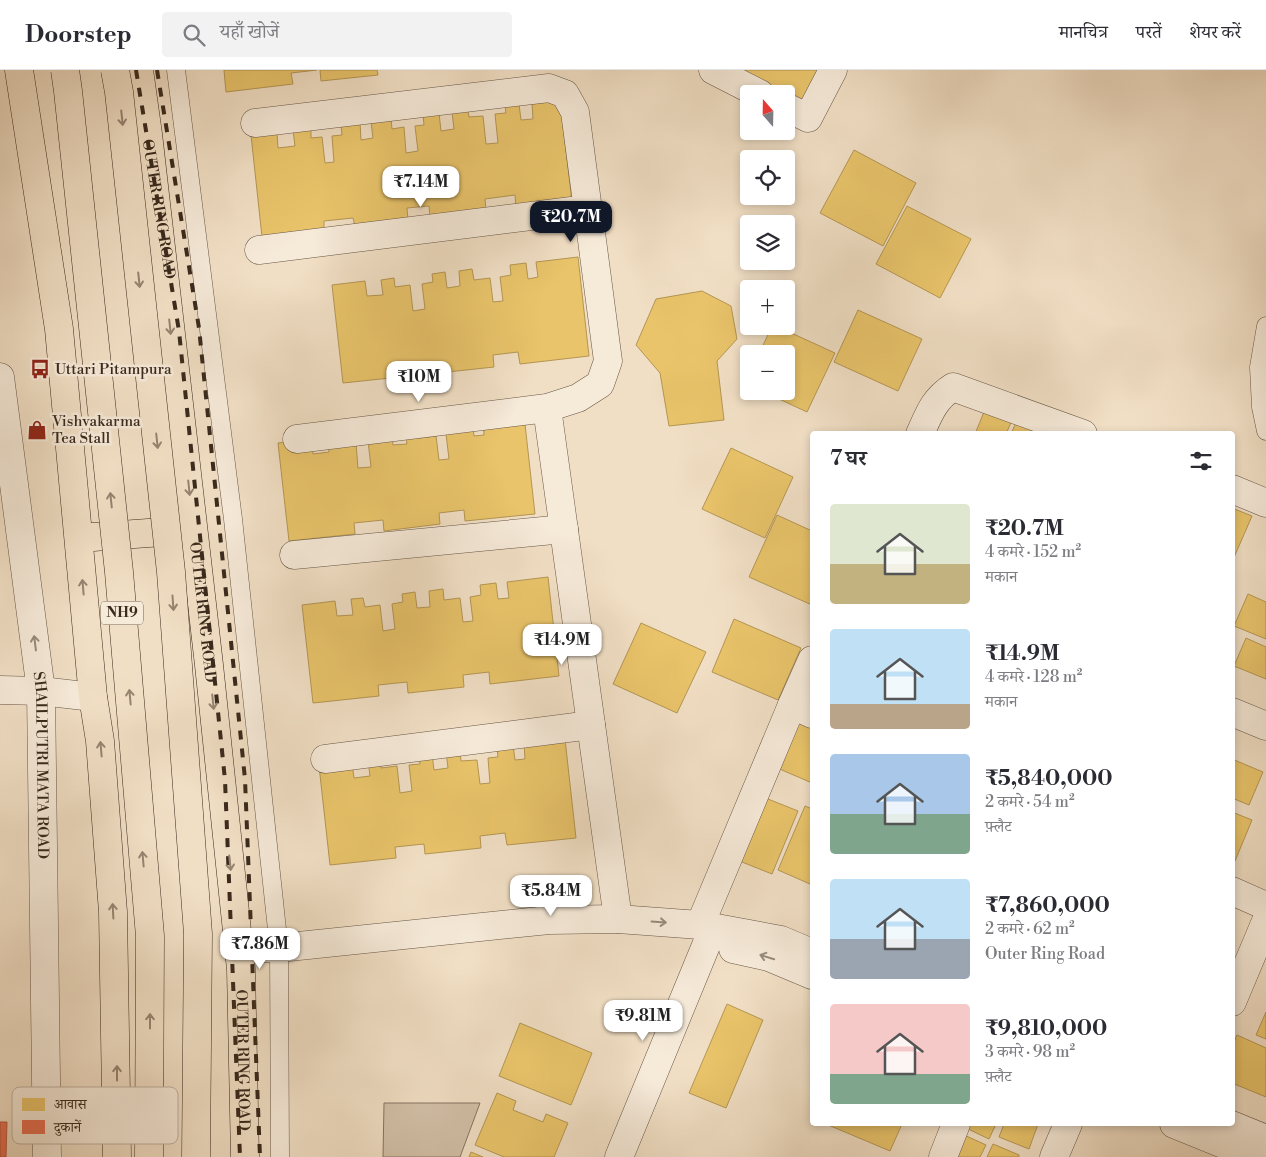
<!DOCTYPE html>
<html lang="hi">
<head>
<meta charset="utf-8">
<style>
	body { margin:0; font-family:"Libre Bodoni","Noto Serif Devanagari",serif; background:#f2f2f3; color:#2b2b33; height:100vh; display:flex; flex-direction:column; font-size:19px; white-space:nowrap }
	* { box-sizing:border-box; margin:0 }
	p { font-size:16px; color:#7c7c81 }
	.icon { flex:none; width:28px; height:28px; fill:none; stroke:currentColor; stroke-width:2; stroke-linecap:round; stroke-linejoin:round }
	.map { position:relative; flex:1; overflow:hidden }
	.details { position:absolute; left:810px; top:361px; width:425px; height:695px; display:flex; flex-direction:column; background:#fff; border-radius:5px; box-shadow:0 2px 8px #0003 }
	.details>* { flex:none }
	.needle { width:32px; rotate:340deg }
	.buttons { position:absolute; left:740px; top:15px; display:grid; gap:10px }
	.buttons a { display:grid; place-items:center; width:55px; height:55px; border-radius:5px; background:#fff; box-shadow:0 2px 8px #0003; font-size:25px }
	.price { position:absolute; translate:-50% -42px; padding:0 11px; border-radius:10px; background:#fff; color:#222; font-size:16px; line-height:32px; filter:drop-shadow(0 1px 2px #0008) }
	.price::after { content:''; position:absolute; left:50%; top:30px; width:15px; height:11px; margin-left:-8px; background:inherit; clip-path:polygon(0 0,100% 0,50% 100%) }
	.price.selected { background:#111827; color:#fff }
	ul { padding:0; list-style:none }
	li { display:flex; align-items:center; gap:15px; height:125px; padding:0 20px }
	li span { display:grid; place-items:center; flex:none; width:140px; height:100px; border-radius:5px; color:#555 }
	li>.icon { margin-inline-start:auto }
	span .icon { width:60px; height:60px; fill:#fffc; stroke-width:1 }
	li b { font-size:21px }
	h2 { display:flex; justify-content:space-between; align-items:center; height:60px; padding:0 20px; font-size:21px }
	header { display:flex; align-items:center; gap:30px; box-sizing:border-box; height:70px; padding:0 25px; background:#fff; border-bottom:1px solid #e1e1e2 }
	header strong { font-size:24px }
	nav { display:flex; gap:28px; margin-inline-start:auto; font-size:18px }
	.search { width:350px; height:45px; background:#f2f2f3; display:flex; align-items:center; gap:12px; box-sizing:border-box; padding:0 18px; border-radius:5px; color:#7c7c81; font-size:19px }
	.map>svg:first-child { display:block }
</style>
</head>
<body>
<header>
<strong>Doorstep</strong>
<div class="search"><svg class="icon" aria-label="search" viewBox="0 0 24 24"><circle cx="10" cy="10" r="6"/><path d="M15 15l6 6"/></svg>यहाँ खोजें</div>
<nav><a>मानचित्र</a><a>परतें</a><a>शेयर करें</a></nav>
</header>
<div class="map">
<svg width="1266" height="1087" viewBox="0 0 1266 1087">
	<rect width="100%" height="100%" fill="#f1dfc5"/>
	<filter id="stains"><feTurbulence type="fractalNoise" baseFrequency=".004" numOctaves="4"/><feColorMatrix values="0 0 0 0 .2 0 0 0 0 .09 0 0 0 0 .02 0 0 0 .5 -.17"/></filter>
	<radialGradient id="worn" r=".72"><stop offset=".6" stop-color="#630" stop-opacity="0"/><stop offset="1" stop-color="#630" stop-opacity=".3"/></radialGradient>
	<!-- green -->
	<path fill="#d2c0a8" stroke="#867562" d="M384,1033H480L460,1087H383Z"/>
	<!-- homes -->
	<path fill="#e9c46a" stroke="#b49653" d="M224,0H317L291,3L293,14L226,22Z
		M320,0H377L378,5L321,11Z
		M731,0H822L798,40L786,24H771Z
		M560,30L572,132L516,138L515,125L485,129L486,141L430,148L429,136L407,138L408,150L355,156L353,148L324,151V160L262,167L251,65L277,62L278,78L295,76L293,60L311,58V68L322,67L325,93L334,92L332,66L342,65L341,55L360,52L361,70L373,68L371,52L391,49L392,59L404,57L406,83L418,81L415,56L424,55L423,45L439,43L441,61L454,59L452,42L468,40L469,47L483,46L486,74L498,73L495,44L506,43L505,36L519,34L521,50L533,49L532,33Z
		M854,80L916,113L883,176L820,143Z
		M907,136L971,169L940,228L876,194Z
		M578,187L589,286L520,294L518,282L493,285L494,297L438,303L437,292L408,295L409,306L343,313L332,215L365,211L367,226L383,225L381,210L394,208L395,217L410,215L413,241L425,239L422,214L433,212L432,204L445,202L447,218L460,216L459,201L472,199L474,210L490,208L493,232L503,231L500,207L511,205L510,195L526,193L528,209L538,207L536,192Z
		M702,221L731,236L737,269L717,291L724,350L669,356L660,303L636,275L656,229Z
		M858,240L922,269L898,321L834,292Z
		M772,256H776L835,283L807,342L762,321H786V284H759Z
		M986,337L1013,348L1006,364H975Z
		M524,345L535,444L465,451L464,440L439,443L440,454L384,461L383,450L354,453L355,464L289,471L278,373L311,369L313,384L329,382L327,367L356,373L358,398L371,397L368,371L391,360L393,375L407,374L405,359L418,357L420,368L436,366L439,390L449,389L446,364L457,363L455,353L472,351L474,366L484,365L483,350Z
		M1017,350L1044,364H1011Z
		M731,378L793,407L765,468L702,439Z
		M1232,438L1252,446L1232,492Z
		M777,445L812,461V535L749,507Z
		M548,507L559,606L490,614L489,602L463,605L464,617L408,623L407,612L378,615L379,626L313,633L302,535L335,531L337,546L353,545L351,529L363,528L365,537L380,535L383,561L395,559L392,534L403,532L402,524L415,522L417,538L430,537L429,521L443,519L444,530L460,528L463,552L473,551L470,527L481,525L480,515L496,513L498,529L509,528L507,512Z
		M1248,524L1266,532V569L1234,556Z
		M734,549L801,578L778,630L712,602Z
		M641,553L706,582L677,643L613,614Z
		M1246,568L1266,577V609L1234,596Z
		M794,651L812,658V713L775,697Z
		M565,669L576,768L507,775L505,763L480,766L481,778L425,784L424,774L395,777L396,788L330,795L319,696L352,693L354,708L370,706L368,691L381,690V698L397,696L400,723L412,721L409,695L420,694L419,685L432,684L434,700L448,698L446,682L460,681L461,691L477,690L480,714L490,713L488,688L498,687L497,677L513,675L515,690L525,689L524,673Z
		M1232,689L1263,702L1249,735L1232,728Z
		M758,725L798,741L772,804L732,788Z
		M805,736L812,739V809L810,814L778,800Z
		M1232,742L1252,750L1235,791H1232Z
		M727,934L763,950L726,1038L689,1023Z
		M1266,942V969L1256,965Z
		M520,953L592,983L571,1035L499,1006Z
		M1237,965L1266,978V1027L1232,1013V976Z
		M497,1023L516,1031L513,1040L543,1052L546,1044L568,1053L554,1087H504L475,1075Z
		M826,1054H902L890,1081Z
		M966,1054H996L989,1069L964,1057Z
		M1004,1054H1038L1029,1079L999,1067Z
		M962,1064L986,1075L980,1087H950Z
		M993,1074L1019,1085V1087H987Z
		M471,1082L483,1087H469Z"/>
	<!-- shops -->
	<path fill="#e76f51" stroke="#b35a41" d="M0,1052H7L6,1087H0Z"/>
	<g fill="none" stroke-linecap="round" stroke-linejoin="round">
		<defs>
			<path id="lane" d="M176,0L233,449L279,878L280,1087
				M1266,256L1259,297L1261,337L1266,361"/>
			<g id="street">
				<path d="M713,0L760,24"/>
				<path d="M786,37L808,48L833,0"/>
				<path d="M255,53L549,18L565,24L575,42L608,291L600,314L578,328L547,338L297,369"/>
				<path d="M259,180L588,139"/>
				<path id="s1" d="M0,307L41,621L47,1087"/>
				<path d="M547,338L618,849"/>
				<path d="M920,364C929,344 934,329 953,317L1083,364"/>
				<path d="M1232,419L1266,433"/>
				<path d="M294,485L564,459"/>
				<path d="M0,620L41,621L93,627"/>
				<path d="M792,635L812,644"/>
				<path d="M1232,642L1266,656"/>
				<path d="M325,689L591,655"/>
				<path d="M1232,821L1266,836"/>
				<path d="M700,855L792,635L812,590"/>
				<path d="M239,879L279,878L549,850L618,849L700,855L781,870L812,883"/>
				<path d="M733,879L769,887L812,905"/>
				<path d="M1232,932L1266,851"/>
				<path d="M1174,1054L1255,1087"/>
				<path d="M1229,1054L1266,1069"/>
				<path d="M619,1087L707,873"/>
				<path d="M943,1087L956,1054"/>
				<path d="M1054,1087L1068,1054"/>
			</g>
			<g id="primary">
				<path d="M19,0L59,259L93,627L100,671L113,842L117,1087"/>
				<path id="s2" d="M139,0L148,64L209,595L241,899L245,1087"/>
				<path d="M79,468L190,460"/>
			</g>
		</defs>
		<!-- lane casing -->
		<use href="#lane" stroke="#685747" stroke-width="19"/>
		<!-- street casing -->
		<use href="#street" stroke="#685747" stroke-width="29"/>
		<!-- primary casing -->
		<use href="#primary" stroke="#3a2a1d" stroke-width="29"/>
		<!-- lane -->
		<use href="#lane" stroke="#f6ead9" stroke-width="18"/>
		<!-- street -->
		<use href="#street" stroke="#f6ead9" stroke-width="28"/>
		<!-- primary -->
		<use href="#primary" stroke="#f1dfc5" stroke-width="28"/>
		<!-- rail -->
		<g stroke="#3a2a1d" stroke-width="4" stroke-dasharray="9 9" stroke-linecap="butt">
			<path id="s3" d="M136,0L179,261L225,710L240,1087"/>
			<path d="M157,0L199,258L245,709L260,1087"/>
		</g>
		<defs>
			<path id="highway-bridge" d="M65,0L68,21L119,502L150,866L149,1087
				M115,0L119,22L171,502L198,864L196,1087"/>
		</defs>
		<!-- highway-bridge casing -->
		<use href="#highway-bridge" stroke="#3a2a1d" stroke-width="29" stroke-linecap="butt"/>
		<!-- highway-bridge -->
		<use href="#highway-bridge" stroke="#f1dfc5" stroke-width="28"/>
	</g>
	<!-- one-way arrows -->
	<defs><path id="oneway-shaft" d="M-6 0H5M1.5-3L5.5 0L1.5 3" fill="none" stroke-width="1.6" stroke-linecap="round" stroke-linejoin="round" transform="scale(1.25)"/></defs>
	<g stroke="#968471">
		<use href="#oneway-shaft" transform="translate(122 48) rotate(84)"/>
		<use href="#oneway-shaft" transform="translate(139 210) rotate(84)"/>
		<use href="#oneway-shaft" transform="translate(170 257) rotate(84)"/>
		<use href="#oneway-shaft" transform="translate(157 371) rotate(84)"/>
		<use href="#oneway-shaft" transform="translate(189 418) rotate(84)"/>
		<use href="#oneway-shaft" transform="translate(111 430) rotate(-96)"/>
		<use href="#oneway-shaft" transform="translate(83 517) rotate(-95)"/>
		<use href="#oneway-shaft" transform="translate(173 533) rotate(86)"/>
		<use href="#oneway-shaft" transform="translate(130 627) rotate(-95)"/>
		<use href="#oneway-shaft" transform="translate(213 632) rotate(84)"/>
		<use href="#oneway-shaft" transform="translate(101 679) rotate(-95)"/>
		<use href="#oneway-shaft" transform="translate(143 789) rotate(-95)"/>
		<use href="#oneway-shaft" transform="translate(230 793) rotate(84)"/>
		<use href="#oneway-shaft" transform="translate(113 841) rotate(-93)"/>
		<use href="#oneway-shaft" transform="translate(150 951) rotate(-90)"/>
		<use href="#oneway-shaft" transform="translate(117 1003) rotate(-90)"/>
	</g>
	<g stroke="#988a7b">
		<use href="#oneway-shaft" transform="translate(35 573) rotate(-97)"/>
		<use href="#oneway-shaft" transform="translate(659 852) rotate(4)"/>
		<use href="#oneway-shaft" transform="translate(767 887) rotate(-163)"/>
	</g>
	<!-- icons -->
	<defs>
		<symbol id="bus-bare" viewBox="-9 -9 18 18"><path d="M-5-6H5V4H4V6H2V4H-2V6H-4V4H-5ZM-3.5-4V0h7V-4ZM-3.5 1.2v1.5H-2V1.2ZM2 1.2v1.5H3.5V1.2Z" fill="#8f2418" stroke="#f6ead9" stroke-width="2.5" paint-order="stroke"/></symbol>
		<symbol id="shop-bare" viewBox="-9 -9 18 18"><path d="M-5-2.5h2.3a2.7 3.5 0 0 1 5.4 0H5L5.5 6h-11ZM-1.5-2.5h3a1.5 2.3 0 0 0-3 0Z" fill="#8f2418" stroke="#f6ead9" stroke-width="2.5" paint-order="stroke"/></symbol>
	</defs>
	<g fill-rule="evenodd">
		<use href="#bus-bare" x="26" y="285" width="28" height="28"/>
		<use href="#shop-bare" x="23" y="346" width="28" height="28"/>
	</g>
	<g text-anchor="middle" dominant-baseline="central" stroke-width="5" stroke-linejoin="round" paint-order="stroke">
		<!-- shield labels -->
		<rect fill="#f6ead9" stroke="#726455" stroke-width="1" x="101" y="531.5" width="42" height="23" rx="4"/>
		<g font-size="14" font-weight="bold" fill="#3a2a1d">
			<text x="122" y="543">NH9</text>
		</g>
		<!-- street labels -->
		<g font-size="15" fill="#3a2a1d" stroke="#f6ead9">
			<text stroke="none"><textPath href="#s3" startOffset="141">OUTER RING ROAD</textPath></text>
			<text stroke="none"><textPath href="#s2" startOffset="546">OUTER RING ROAD</textPath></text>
			<text stroke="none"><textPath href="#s1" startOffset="391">SHAILPUTRI MATA ROAD</textPath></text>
			<text stroke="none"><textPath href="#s2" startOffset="996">OUTER RING ROAD</textPath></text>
		</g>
		<!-- poi labels -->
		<g font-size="15" fill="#3a2a1d" stroke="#f6ead9" text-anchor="start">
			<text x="55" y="299">Uttari Pitampura</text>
			<text x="52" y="351">Vishvakarma<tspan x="52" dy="17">Tea Stall</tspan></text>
		</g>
	</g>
	<!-- legend -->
	<rect x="12" y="1017" width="166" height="57" rx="8" fill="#f6ead9" stroke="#beb0a1" stroke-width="1"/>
	<rect x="22" y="1028" width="23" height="13" fill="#e9c46a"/>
	<rect x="22" y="1050" width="23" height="14" fill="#e76f51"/>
	<g font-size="14" fill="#3a2a1d">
		<text x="54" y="1039">आवास</text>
		<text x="54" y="1062">दुकानें</text>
	</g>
	<rect width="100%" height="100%" filter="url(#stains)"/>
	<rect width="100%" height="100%" fill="url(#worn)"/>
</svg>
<div class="buttons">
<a><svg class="needle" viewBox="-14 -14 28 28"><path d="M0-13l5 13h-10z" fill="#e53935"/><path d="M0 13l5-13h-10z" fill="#7c7c81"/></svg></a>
<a><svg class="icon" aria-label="locate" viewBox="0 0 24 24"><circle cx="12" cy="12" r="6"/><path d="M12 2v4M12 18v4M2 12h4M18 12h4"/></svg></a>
<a><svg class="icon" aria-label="layers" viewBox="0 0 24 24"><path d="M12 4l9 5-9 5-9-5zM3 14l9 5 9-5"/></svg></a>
<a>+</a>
<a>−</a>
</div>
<b class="price" style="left:421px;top:138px">₹7.14M</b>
<b class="price selected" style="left:571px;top:173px">₹20.7M</b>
<b class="price" style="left:419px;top:333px">₹10M</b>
<b class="price" style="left:562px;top:596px">₹14.9M</b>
<b class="price" style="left:551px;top:847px">₹5.84M</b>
<b class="price" style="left:260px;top:900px">₹7.86M</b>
<b class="price" style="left:643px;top:972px">₹9.81M</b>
<section class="details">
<h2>7 घर<svg class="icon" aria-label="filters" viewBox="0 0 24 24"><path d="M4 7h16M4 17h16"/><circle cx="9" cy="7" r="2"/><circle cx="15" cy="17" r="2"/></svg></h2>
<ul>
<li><span style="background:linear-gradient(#dfe7d0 60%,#c2b280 0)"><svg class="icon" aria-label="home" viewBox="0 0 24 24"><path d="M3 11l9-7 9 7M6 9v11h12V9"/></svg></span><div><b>₹20.7M</b><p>4 कमरे · 152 m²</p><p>मकान</p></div></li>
<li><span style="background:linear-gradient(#bfe0f5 75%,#b9a48a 0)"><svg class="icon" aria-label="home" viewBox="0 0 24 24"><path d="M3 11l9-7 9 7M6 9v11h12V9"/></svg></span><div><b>₹14.9M</b><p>4 कमरे · 128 m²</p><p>मकान</p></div></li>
<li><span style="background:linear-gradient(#a9c7e8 60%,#7fa58c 0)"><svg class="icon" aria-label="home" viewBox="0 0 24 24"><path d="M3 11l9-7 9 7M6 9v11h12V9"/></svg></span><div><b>₹5,840,000</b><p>2 कमरे · 54 m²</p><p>फ़्लैट</p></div></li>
<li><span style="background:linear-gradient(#bfe0f5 60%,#9aa5b1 0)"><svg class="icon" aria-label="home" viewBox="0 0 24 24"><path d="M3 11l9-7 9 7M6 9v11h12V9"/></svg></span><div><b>₹7,860,000</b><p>2 कमरे · 62 m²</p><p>Outer Ring Road</p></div></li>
<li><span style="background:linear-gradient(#f6c9c9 70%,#7fa58c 0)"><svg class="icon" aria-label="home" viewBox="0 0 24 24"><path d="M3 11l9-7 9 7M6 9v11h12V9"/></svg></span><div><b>₹9,810,000</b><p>3 कमरे · 98 m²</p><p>फ़्लैट</p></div></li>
</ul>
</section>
</div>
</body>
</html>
